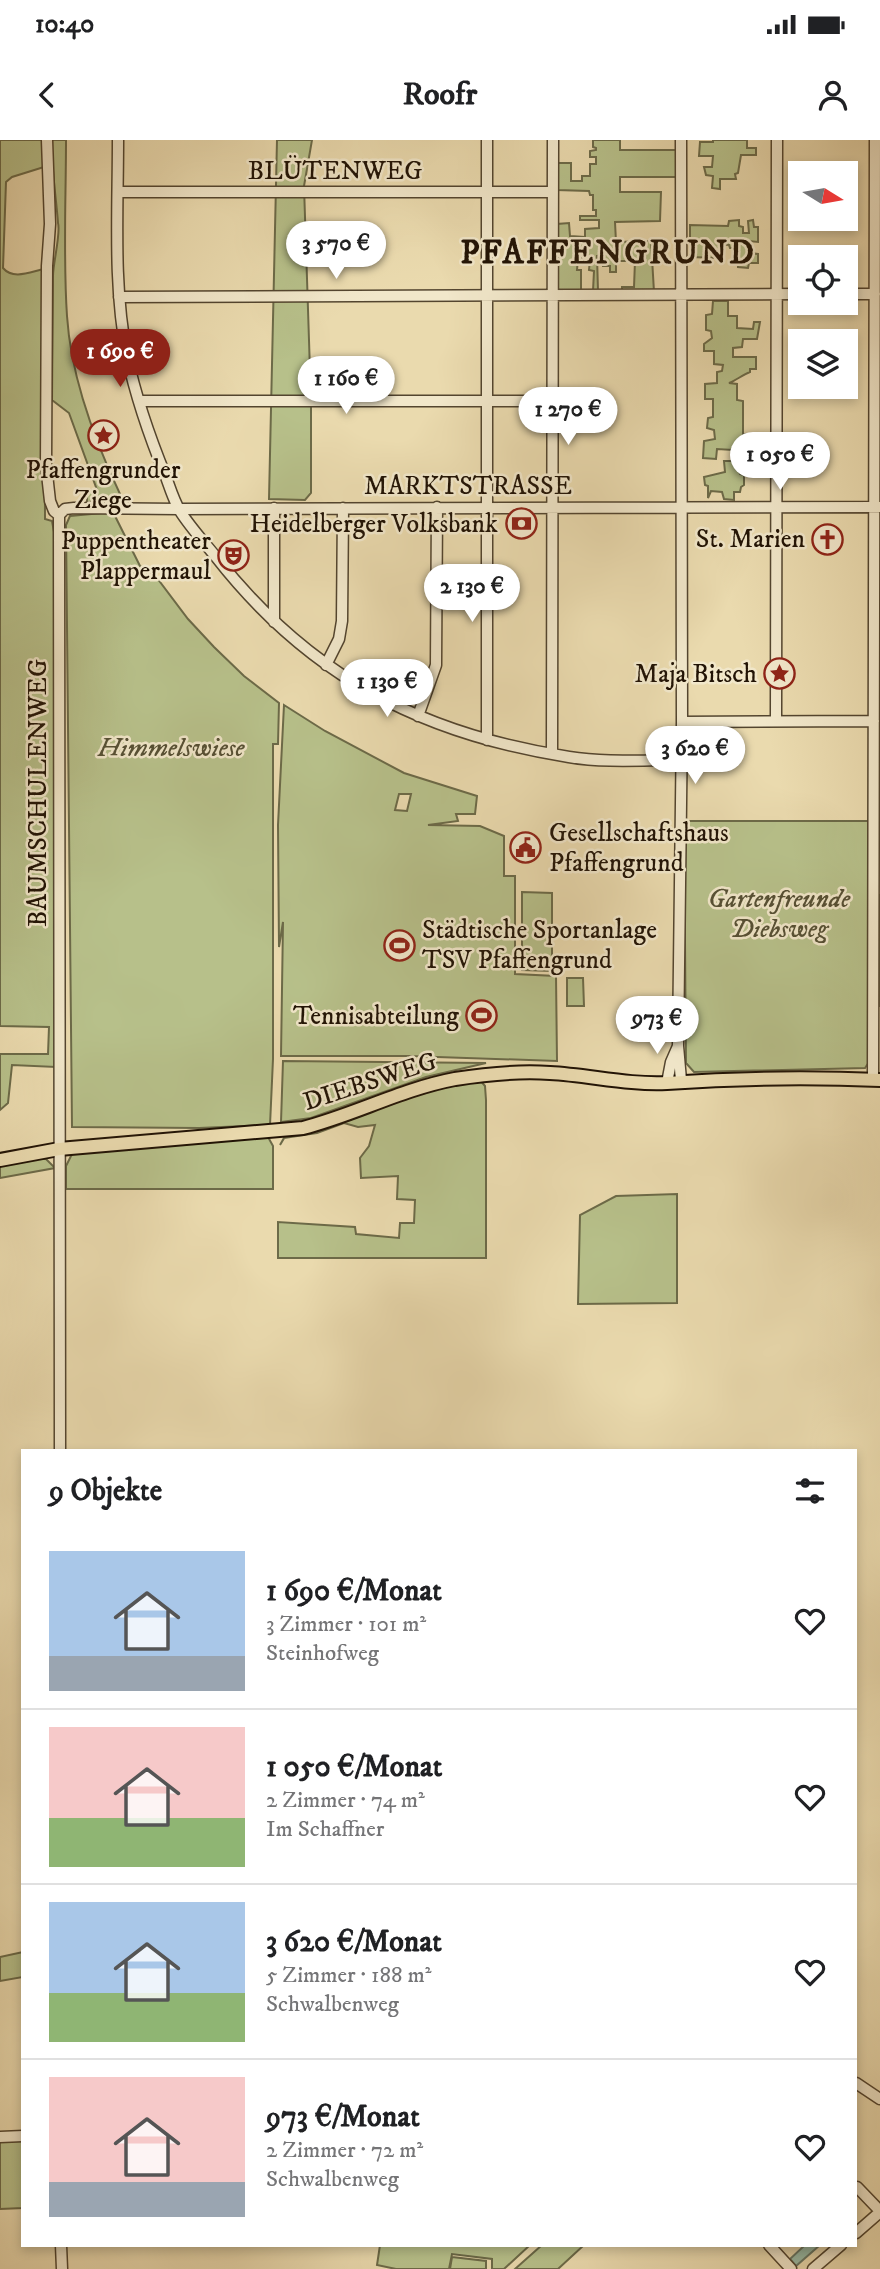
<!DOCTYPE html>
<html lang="de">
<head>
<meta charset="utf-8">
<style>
	body { margin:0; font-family:"IM FELL DW Pica",serif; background:#f2f2f2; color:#202124; height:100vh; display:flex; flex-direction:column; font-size:26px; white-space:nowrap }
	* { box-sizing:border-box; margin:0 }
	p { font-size:23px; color:#757577 }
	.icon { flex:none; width:38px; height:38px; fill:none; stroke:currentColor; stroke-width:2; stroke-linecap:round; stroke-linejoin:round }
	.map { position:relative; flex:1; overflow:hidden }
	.details { position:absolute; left:21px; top:1309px; width:836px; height:798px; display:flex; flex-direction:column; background:#fff; border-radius:0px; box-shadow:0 4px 10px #0003 }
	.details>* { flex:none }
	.needle { width:46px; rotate:101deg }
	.controls { position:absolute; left:788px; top:21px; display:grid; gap:14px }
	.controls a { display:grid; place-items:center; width:70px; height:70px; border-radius:0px; background:#fff; box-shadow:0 4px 10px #0003; font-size:35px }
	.price { position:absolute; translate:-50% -60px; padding:0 16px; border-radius:24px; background:#fff; color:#222; font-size:23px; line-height:46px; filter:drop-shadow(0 2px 4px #0008) }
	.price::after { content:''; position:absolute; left:50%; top:42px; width:21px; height:16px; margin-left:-10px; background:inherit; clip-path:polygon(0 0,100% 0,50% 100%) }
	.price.current { background:#8f2418; color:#fff }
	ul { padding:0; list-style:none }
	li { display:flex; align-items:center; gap:21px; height:175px; padding:0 28px }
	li+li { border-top:2px solid #e0e0e0 }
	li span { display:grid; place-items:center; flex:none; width:196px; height:140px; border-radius:0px; color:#555 }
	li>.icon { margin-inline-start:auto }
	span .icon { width:84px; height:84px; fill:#fffc; stroke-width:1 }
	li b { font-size:30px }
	h2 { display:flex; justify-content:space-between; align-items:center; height:84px; padding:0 28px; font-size:30px }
	.status { display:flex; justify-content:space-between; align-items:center; height:49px; padding:0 35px; background:#fff; direction:ltr }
	.status svg { height:19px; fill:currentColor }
	header { display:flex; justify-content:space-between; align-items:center; height:91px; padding:0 28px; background:#fff; font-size:32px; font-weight:800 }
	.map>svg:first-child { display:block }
</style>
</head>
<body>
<div class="status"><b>10:40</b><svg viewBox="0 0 49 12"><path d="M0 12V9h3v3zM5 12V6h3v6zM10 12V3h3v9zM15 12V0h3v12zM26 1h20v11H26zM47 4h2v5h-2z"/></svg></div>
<header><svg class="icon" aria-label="back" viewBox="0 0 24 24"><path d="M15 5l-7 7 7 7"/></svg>Roofr<svg class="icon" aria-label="person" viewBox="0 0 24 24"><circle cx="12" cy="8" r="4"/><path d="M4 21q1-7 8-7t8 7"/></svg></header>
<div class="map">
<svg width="880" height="2129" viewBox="0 0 880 2129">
	<rect width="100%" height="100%" fill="#eadaae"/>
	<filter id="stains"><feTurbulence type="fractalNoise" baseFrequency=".00286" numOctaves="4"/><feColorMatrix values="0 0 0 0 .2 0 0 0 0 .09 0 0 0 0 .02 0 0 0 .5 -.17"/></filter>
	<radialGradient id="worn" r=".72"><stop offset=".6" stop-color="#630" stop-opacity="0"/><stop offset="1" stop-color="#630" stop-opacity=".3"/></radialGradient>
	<!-- green -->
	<path fill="#b7c08a" stroke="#6c6a48" stroke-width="2" fill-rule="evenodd" d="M0,0H44V27L12,37L6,42L3,128C13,140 30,132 44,129L45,379L52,381L54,392L56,927L12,925L8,963L0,970V914H48L49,887L0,886Z
		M52,0H66C66,58 63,118 67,176C71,238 94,299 120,354L116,361L87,362V351L97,350L69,273L52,260L53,136C53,123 61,93 58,83C56,55 51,28 52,0Z
		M277,0H312L304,46L311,262V353L305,360L269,359Z
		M593,0H620V10H676V37H620V52H661L660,81L615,82L616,102L651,101L654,152L622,151V147H634L635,121H616V132H610V126H603V116H597L598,151H593L594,131L589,130L590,119L578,118L577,130H581V152H558L557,84L569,83L570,96L585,97V89L599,88V80H580V76H596V70H593V55H590L589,51L557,50V23H571V41H582V36H590V24H596V17H590V11L596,10V8L593,7Z
		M713,0H747V8H756V15H741L738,33L735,34L736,39H720V49L712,48L713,36L706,35L704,27H712L713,16H699L700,2H713Z
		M739,80V86L743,87V93H749L748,81L753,80L754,87H758V102L749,101L748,113L758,114V123H749L748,128L738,127V108H730L729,105L720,104L719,118L690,117V85L728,86L729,81Z
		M713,161H728V176H737V188L753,189L754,182H760L757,199H743L742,207L733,208V217H756V229H750V232C742,235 737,240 729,243L737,244V260L743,261V294L750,295L751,302H737L733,310L717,309L716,319L703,318L704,301L715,299L714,290L707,288L708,278L713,277V259H705V244L717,243V232L722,231L723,225L714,224V211H704V204L712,198L711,191L706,190V175L712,174Z
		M724,321H738L740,334L744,335V345L741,347L740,352H734V360L724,359L722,352L711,351L708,358V346L705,345L704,337L725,332Z
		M113,372L140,426L154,434L188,479L214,507L244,536L279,563L278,604H273V919L270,985L199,988L72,987L66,385L70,376Z
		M284,565L325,591L404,633L477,656L475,674H456L458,681L428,685L480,686L504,696V736H515V834L556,836L557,921L408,916H281L283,782L279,807L278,685ZM399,654H411L407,671L395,670Z
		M684,681H870L871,919L865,928L694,932L686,923Z
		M522,752L552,753V831L522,830Z
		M878,755H880V866H879Z
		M567,838H583L584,866H567Z
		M283,921L486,923L426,937L311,978L281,982Z
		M480,940L485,946L486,960V1118H278V1082L355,1087L356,1094L399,1098L400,1083H414L415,1060L397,1059L398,1036L361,1038L360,1018L369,1006L375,985L358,987L344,983L317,993L284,998L280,1005L286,995L424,951Z
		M268,997L273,1006V1049H66V1026L72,1014Z
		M37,1019H46L55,1028L0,1038V1025Z
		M677,1054V1163L578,1164L580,1075L616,1056Z
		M23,1812V1837L0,1841V1817Z
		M23,2000V2068L0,2069V2002Z
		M380,2105H530L504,2129H492V2119L452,2114L449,2129H396L377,2125Z
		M542,2105H584L558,2129H515Z
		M452,2117L486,2121V2129H450Z"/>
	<!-- water -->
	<path fill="#98bba7" stroke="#687866" stroke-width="2" d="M805,2105H820L796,2126L790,2119Z"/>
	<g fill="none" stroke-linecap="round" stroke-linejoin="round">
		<defs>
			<path id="minor" d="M47,0L50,84L47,126L46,325L50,361L54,371L59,375L60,1311
				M118,0C118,72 113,146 127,216C136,258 150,298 166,337C170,348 174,361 180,371C190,387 204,402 216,417C309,536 421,594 569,617C605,623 643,620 680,620
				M487,0V600
				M681,0L682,582L678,906L681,940
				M118,52H553
				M845,154H875
				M119,157L800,154
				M139,261H553
				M59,375L65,369L74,368L179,369L880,367
				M274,482V368
				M326,525L339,499L342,481L343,368
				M418,576L436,525L437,367
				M776,581L777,0
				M682,582L874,581
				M552,613L553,0
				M873,940L875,0
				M667,943L671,922L678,906
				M856,1943L880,1959
				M0,1997L23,1996
				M857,2047L880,2071
				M856,2093L880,2072
				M61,2105L62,2129
				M769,2105L791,2129
				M813,2129L841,2105"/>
			<path id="major" d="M0,1020L59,1009L303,988C354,975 402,949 455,939C486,934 519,931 550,933C589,935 628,945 667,943C738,938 809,937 880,940"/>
		</defs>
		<!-- minor casing -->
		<use href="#minor" stroke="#53452f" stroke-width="13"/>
		<!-- major casing -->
		<use href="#major" stroke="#211305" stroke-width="16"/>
		<!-- minor -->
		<use href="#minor" stroke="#f1e7ca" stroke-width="10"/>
		<!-- major -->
		<use href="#major" stroke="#eadaae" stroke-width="12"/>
	</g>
	<!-- icons -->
	<defs>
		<symbol id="sight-ring" viewBox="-11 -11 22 22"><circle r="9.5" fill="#f1e7ca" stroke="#8f2418" stroke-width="1.5"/><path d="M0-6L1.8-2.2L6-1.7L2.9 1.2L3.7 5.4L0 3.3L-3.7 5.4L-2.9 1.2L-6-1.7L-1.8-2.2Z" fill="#8f2418"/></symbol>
		<symbol id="bank-ring" viewBox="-11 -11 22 22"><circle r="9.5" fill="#f1e7ca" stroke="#8f2418" stroke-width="1.5"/><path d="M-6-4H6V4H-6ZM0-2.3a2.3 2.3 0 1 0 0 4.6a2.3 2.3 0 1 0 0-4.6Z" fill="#8f2418"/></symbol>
		<symbol id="church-ring" viewBox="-11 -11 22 22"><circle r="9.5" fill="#f1e7ca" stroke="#8f2418" stroke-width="1.5"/><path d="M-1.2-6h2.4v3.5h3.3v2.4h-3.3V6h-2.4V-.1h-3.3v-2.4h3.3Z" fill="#8f2418"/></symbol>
		<symbol id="theatre-ring" viewBox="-11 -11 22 22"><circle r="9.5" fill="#f1e7ca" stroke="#8f2418" stroke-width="1.5"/><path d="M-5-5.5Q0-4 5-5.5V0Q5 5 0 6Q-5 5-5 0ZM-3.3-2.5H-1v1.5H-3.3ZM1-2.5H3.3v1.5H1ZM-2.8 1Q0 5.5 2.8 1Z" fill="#8f2418"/></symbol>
		<symbol id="civic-ring" viewBox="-11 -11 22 22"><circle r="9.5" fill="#f1e7ca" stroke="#8f2418" stroke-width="1.5"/><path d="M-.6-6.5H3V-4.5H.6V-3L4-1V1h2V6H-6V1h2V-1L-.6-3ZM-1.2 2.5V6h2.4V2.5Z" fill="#8f2418"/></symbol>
		<symbol id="stadium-ring" viewBox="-11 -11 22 22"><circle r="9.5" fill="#f1e7ca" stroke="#8f2418" stroke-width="1.5"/><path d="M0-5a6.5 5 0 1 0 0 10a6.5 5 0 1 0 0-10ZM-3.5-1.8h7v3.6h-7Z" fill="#8f2418"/></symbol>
	</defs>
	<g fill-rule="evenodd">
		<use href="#sight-ring" x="86" y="278" width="35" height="35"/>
		<use href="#bank-ring" x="504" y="366" width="35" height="35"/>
		<use href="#church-ring" x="810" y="382" width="35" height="35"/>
		<use href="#theatre-ring" x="216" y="398" width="35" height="35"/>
		<use href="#sight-ring" x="762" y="516" width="35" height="35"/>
		<use href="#civic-ring" x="508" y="690" width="35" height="35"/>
		<use href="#stadium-ring" x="382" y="788" width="35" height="35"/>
		<use href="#stadium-ring" x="464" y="858" width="35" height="35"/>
	</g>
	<g text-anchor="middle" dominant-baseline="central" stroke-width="5" stroke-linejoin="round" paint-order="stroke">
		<!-- street labels -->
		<g font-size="26" fill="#211305" stroke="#f1e7ca">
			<text x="335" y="31">BLÜTENWEG</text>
			<text x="468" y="346">MARKTSTRASSE</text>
			<text transform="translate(38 653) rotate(-90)">BAUMSCHULENWEG</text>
			<text transform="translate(370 942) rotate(-18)">DIEBSWEG</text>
		</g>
		<!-- poi labels -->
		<g font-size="26" fill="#211305" stroke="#f1e7ca" text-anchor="end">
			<text x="103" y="330" text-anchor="middle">Pfaffengrunder<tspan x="103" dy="30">Ziege</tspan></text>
			<text x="498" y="384">Heidelberger Volksbank</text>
			<text x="805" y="399">St. Marien</text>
			<text x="211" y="401">Puppentheater<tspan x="211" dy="30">Plappermaul</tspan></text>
			<text x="757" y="534">Maja Bitsch</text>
			<text x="549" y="693" text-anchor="start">Gesellschaftshaus<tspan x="549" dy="30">Pfaffengrund</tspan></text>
			<text x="422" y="790" text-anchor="start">Städtische Sportanlage<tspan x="422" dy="30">TSV Pfaffengrund</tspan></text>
			<text x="459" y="876">Tennisabteilung</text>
		</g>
		<!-- park labels -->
		<g font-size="26" font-style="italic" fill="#565034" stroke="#f1e7ca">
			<text x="171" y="608">Himmelswiese</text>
			<text x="779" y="759">Gartenfreunde<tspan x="779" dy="30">Diebsweg</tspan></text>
		</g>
		<!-- district labels -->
		<g font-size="33" font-weight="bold" letter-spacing="2" fill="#211305" stroke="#f1e7ca">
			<text x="608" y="113">PFAFFENGRUND</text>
		</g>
	</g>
	<rect width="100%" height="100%" filter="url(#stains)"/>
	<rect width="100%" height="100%" fill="url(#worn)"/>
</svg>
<div class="controls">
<a><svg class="needle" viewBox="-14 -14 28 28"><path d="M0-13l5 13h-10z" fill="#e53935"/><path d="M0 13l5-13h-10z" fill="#757577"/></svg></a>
<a><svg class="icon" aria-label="locate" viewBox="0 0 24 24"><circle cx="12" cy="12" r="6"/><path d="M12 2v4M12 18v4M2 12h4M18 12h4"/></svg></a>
<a><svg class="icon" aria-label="layers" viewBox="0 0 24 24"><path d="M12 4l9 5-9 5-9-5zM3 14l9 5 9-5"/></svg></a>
</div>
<b class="price" style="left:336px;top:141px">3 570 €</b>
<b class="price current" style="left:120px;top:249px">1 690 €</b>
<b class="price" style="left:346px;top:276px">1 160 €</b>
<b class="price" style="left:568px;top:307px">1 270 €</b>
<b class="price" style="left:780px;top:352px">1 050 €</b>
<b class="price" style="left:472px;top:484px">2 130 €</b>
<b class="price" style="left:387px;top:579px">1 130 €</b>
<b class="price" style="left:695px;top:646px">3 620 €</b>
<b class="price" style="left:657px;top:916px">973 €</b>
<section class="details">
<h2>9 Objekte<svg class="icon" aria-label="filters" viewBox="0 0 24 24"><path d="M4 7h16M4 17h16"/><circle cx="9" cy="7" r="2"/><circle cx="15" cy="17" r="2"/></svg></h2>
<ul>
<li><span style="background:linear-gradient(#a9c7e8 75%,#9aa5b1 0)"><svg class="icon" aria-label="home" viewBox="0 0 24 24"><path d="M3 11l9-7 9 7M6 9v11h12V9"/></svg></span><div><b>1 690 €/Monat</b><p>3 Zimmer · 101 m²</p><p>Steinhofweg</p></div><svg class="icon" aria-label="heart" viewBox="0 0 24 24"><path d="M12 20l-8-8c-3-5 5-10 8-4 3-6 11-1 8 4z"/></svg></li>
<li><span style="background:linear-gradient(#f6c9c9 65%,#8fb573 0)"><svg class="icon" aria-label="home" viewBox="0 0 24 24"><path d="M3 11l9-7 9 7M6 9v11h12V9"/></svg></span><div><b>1 050 €/Monat</b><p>2 Zimmer · 74 m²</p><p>Im Schaffner</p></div><svg class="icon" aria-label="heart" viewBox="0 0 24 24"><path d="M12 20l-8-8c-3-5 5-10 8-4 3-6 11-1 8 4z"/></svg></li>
<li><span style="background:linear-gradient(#a9c7e8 65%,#8fb573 0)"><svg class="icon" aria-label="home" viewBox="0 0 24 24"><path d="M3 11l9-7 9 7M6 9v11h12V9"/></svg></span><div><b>3 620 €/Monat</b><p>5 Zimmer · 188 m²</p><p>Schwalbenweg</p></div><svg class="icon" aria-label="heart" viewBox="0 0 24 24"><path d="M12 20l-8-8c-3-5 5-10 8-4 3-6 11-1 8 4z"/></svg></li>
<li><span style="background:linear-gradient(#f6c9c9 75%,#9aa5b1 0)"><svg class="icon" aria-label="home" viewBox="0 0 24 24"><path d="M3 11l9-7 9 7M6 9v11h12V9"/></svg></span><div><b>973 €/Monat</b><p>2 Zimmer · 72 m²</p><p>Schwalbenweg</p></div><svg class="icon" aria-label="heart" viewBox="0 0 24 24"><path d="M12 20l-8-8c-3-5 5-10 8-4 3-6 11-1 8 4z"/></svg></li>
</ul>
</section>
</div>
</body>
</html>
